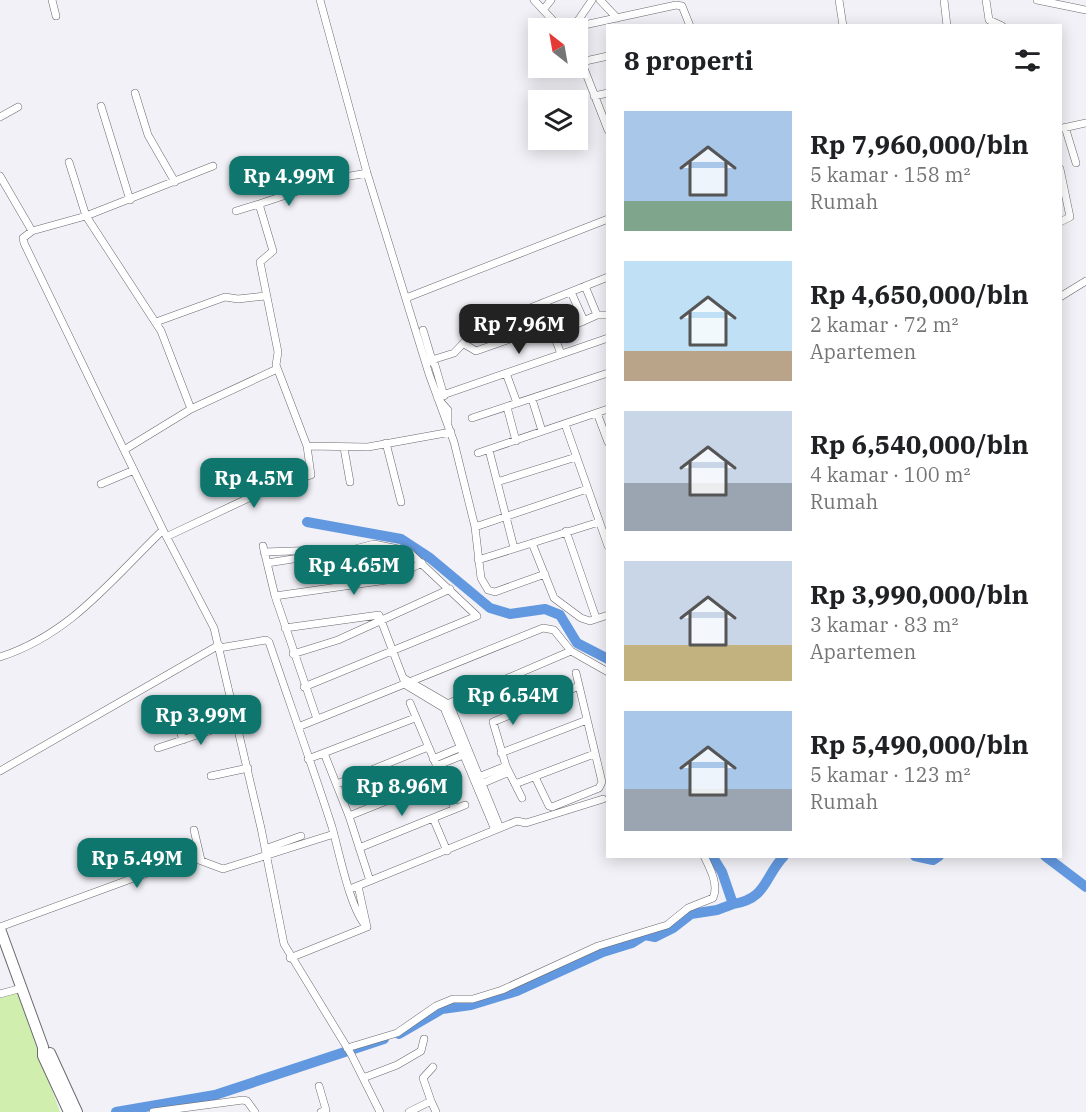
<!DOCTYPE html>
<html lang="id">
<head>
<meta charset="utf-8">
<style>
	body { margin:0; font-family:"IBM Plex Serif",serif; background:#f6f6f6; color:#202124; height:100vh; display:flex; flex-direction:column; font-size:22px; white-space:nowrap }
	* { box-sizing:border-box; margin:0 }
	p { font-size:20px; color:#757577 }
	.icon { flex:none; width:33px; height:33px; fill:none; stroke:currentColor; stroke-width:2; stroke-linecap:round; stroke-linejoin:round }
	.map { position:relative; flex:1; overflow:hidden }
	.panel { position:absolute; left:606px; top:24px; width:456px; height:834px; display:flex; flex-direction:column; background:#fff; border-radius:0px; box-shadow:0 3px 15px #0003 }
	.panel>* { flex:none }
	.needle { width:39px; rotate:329deg }
	.fabs { position:absolute; left:528px; top:18px; display:grid; gap:12px }
	.fabs a { display:grid; place-items:center; width:60px; height:60px; border-radius:0px; background:#fff; box-shadow:0 3px 15px #0003; font-size:30px }
	.price { position:absolute; translate:-50% -51px; padding:0 14px; border-radius:12px; background:#0f766e; color:#fff; font-size:20px; line-height:39px; filter:drop-shadow(0 2px 3px #0008) }
	.price::after { content:''; position:absolute; left:50%; top:36px; width:18px; height:14px; margin-left:-9px; background:inherit; clip-path:polygon(0 0,100% 0,50% 100%) }
	.price.active { background:#222; color:#fff }
	ul { padding:0; list-style:none }
	li { display:flex; align-items:center; gap:18px; height:150px; padding:0 18px }
	li span { display:grid; place-items:center; flex:none; width:168px; height:120px; border-radius:0px; color:#555 }
	li>.icon { margin-inline-start:auto }
	span .icon { width:72px; height:72px; fill:#fffc; stroke-width:1 }
	li b { font-size:26px }
	h2 { display:flex; justify-content:space-between; align-items:center; height:72px; padding:0 18px; font-size:26px }
	.map>svg:first-child { display:block }
</style>
</head>
<body>
<div class="map">
<svg width="1086" height="1112" viewBox="0 0 1086 1112">
	<rect width="100%" height="100%" fill="#f1f1f7"/>
	<!-- green -->
	<path fill="#d0eeae" d="M17,992L60,1112H0V997Z"/>
	<g fill="none" stroke-linecap="round" stroke-linejoin="round">
		<!-- river -->
		<path stroke="#6298df" stroke-width="10" d="M307,522L401,539L430,558L490,608L510,614L545,609L560,615L577,643L608,659
			M712,856L722,872L733,904C767,899 764,877 784,856
			M915,856L933,860L939,856
			M1045,856L1086,887
			M399,1034L442,1009L471,1005L517,991L603,952L632,943L645,935L655,937L673,928L691,914L717,910L733,904
			M116,1112L215,1095L384,1039"/>
		<defs>
			<path id="minor" d="M52,0L56,16
				M320,0L367,173L429,374L454,442L475,527L481,578L488,590L495,592L545,574
				M534,0L560,28
				M600,0L617,18
				M839,0L843,26
				M944,0L947,26
				M986,0L989,20L1002,26
				M1037,0L1086,10
				M543,10L551,0
				M575,27L676,5L682,6L690,26
				M573,28L592,0
				M578,53L608,130
				M581,62L608,56
				M135,93L148,135L175,182
				M594,96L608,93
				M101,106L130,200
				M0,117L18,107
				M1065,127L1076,163
				M1063,128L1086,123
				M69,162L86,216L213,166
				M1060,169L1070,217L1060,222
				M0,176L32,231L86,216L161,331L191,409L124,450L163,530C111,580 71,634 0,657
				M236,211L259,204
				M32,231L23,238L24,243L124,450
				M585,286L597,315
				M571,292L584,321
				M1060,297L1086,281
				M406,298L608,219
				M542,303L561,354
				M156,322L225,297L238,299L265,296
				M423,330L432,360L454,353L477,329L608,277
				M554,334L597,315H608
				M464,344L476,351L513,338L515,334L509,316
				M429,359L435,365L444,396
				M506,373L517,403
				M437,397L608,338
				M532,399L542,431
				M439,400L448,410V421
				M507,407L516,441
				M191,409L277,369
				M597,413L608,442
				M472,418L608,373
				M565,424L608,546
				M386,443L401,502
				M307,446L368,447L451,432
				M344,448L350,482
				M489,450L514,548
				M478,453L608,409
				M497,482L576,457
				M101,484L134,470
				M475,527L587,489
				M163,530L214,628L261,828L284,944L351,1054L380,1112
				M566,531L596,618
				M168,536L272,487L311,475L307,446L276,365L278,352L260,262L273,251L259,204L334,179L367,173
				M532,543L554,598L581,618L590,621L608,615
				M263,546L275,596L317,719
				M264,552L321,550
				M478,560L599,522
				M267,563L351,550L356,584
				M275,596L387,580L422,563
				M285,628L379,615L405,683
				M219,648L266,640L269,642C290,704 312,765 332,827C339,851 350,910 367,927L290,958
				M293,654L338,640L450,589
				M405,679L450,705L500,828
				M406,685L444,708L495,830
				M304,687L477,616L408,551L374,544L351,550
				M410,703L455,809
				M445,705L571,651
				M176,719L183,740
				M298,727L543,628L554,630L571,651L608,672
				M158,748L236,722
				M324,753L349,816L370,881
				M501,753L587,720
				M308,759L415,718
				M433,759L464,746
				M436,766L468,753
				M0,771L219,645
				M211,776L248,768
				M535,777L549,806L552,807L599,788L602,782L576,673
				M476,778L506,766
				M337,784L428,747
				M481,784L509,772
				M515,784L594,754
				M522,798L506,766L493,722L579,686
				M349,816L441,779
				M433,818L447,851
				M194,830L201,860
				M359,848L465,805
				M265,849L301,836
				M358,886L367,927
				M350,889L517,821L526,823L603,799
				M0,927L191,857L223,869L334,834
				M0,994L22,988
				M347,1048L397,1033L436,1006L453,999H473L502,990L598,946L667,925L688,908L713,898C719,885 710,868 704,856
				M363,1078L397,1065L421,1051L424,1039
				M319,1086L326,1110L321,1112
				M431,1101L436,1112
				M153,1112L243,1100L247,1101L255,1112
				M409,1112L431,1101L423,1078L433,1067"/>
			<path id="primary" d="M0,929L43,1047V1056L69,1112
				M50,1053L77,1112"/>
		</defs>
		<!-- minor casing -->
		<use href="#minor" stroke="#6a6a6f" stroke-width="8"/>
		<!-- primary casing -->
		<use href="#primary" stroke="#6a6a6f" stroke-width="12"/>
		<!-- minor -->
		<use href="#minor" stroke="#fff" stroke-width="7"/>
		<!-- primary -->
		<use href="#primary" stroke="#fff" stroke-width="10"/>
	</g>
</svg>
<div class="fabs">
<a><svg class="needle" viewBox="-14 -14 28 28"><path d="M0-13l5 13h-10z" fill="#e53935"/><path d="M0 13l5-13h-10z" fill="#757577"/></svg></a>
<a><svg class="icon" aria-label="layers" viewBox="0 0 24 24"><path d="M12 4l9 5-9 5-9-5zM3 14l9 5 9-5"/></svg></a>
</div>
<b class="price" style="left:289px;top:207px">Rp 4.99M</b>
<b class="price active" style="left:519px;top:355px">Rp 7.96M</b>
<b class="price" style="left:254px;top:509px">Rp 4.5M</b>
<b class="price" style="left:354px;top:596px">Rp 4.65M</b>
<b class="price" style="left:513px;top:726px">Rp 6.54M</b>
<b class="price" style="left:201px;top:746px">Rp 3.99M</b>
<b class="price" style="left:402px;top:817px">Rp 8.96M</b>
<b class="price" style="left:137px;top:889px">Rp 5.49M</b>
<section class="panel">
<h2>8 properti<svg class="icon" aria-label="filters" viewBox="0 0 24 24"><path d="M4 7h16M4 17h16"/><circle cx="9" cy="7" r="2"/><circle cx="15" cy="17" r="2"/></svg></h2>
<ul>
<li><span style="background:linear-gradient(#a9c7e8 75%,#7fa58c 0)"><svg class="icon" aria-label="home" viewBox="0 0 24 24"><path d="M3 11l9-7 9 7M6 9v11h12V9"/></svg></span><div><b>Rp 7,960,000/bln</b><p>5 kamar · 158 m²</p><p>Rumah</p></div></li>
<li><span style="background:linear-gradient(#bfe0f5 75%,#b9a48a 0)"><svg class="icon" aria-label="home" viewBox="0 0 24 24"><path d="M3 11l9-7 9 7M6 9v11h12V9"/></svg></span><div><b>Rp 4,650,000/bln</b><p>2 kamar · 72 m²</p><p>Apartemen</p></div></li>
<li><span style="background:linear-gradient(#c9d6e8 60%,#9aa5b1 0)"><svg class="icon" aria-label="home" viewBox="0 0 24 24"><path d="M3 11l9-7 9 7M6 9v11h12V9"/></svg></span><div><b>Rp 6,540,000/bln</b><p>4 kamar · 100 m²</p><p>Rumah</p></div></li>
<li><span style="background:linear-gradient(#c9d6e8 70%,#c2b280 0)"><svg class="icon" aria-label="home" viewBox="0 0 24 24"><path d="M3 11l9-7 9 7M6 9v11h12V9"/></svg></span><div><b>Rp 3,990,000/bln</b><p>3 kamar · 83 m²</p><p>Apartemen</p></div></li>
<li><span style="background:linear-gradient(#a9c7e8 65%,#9aa5b1 0)"><svg class="icon" aria-label="home" viewBox="0 0 24 24"><path d="M3 11l9-7 9 7M6 9v11h12V9"/></svg></span><div><b>Rp 5,490,000/bln</b><p>5 kamar · 123 m²</p><p>Rumah</p></div></li>
</ul>
</section>
</div>
</body>
</html>
